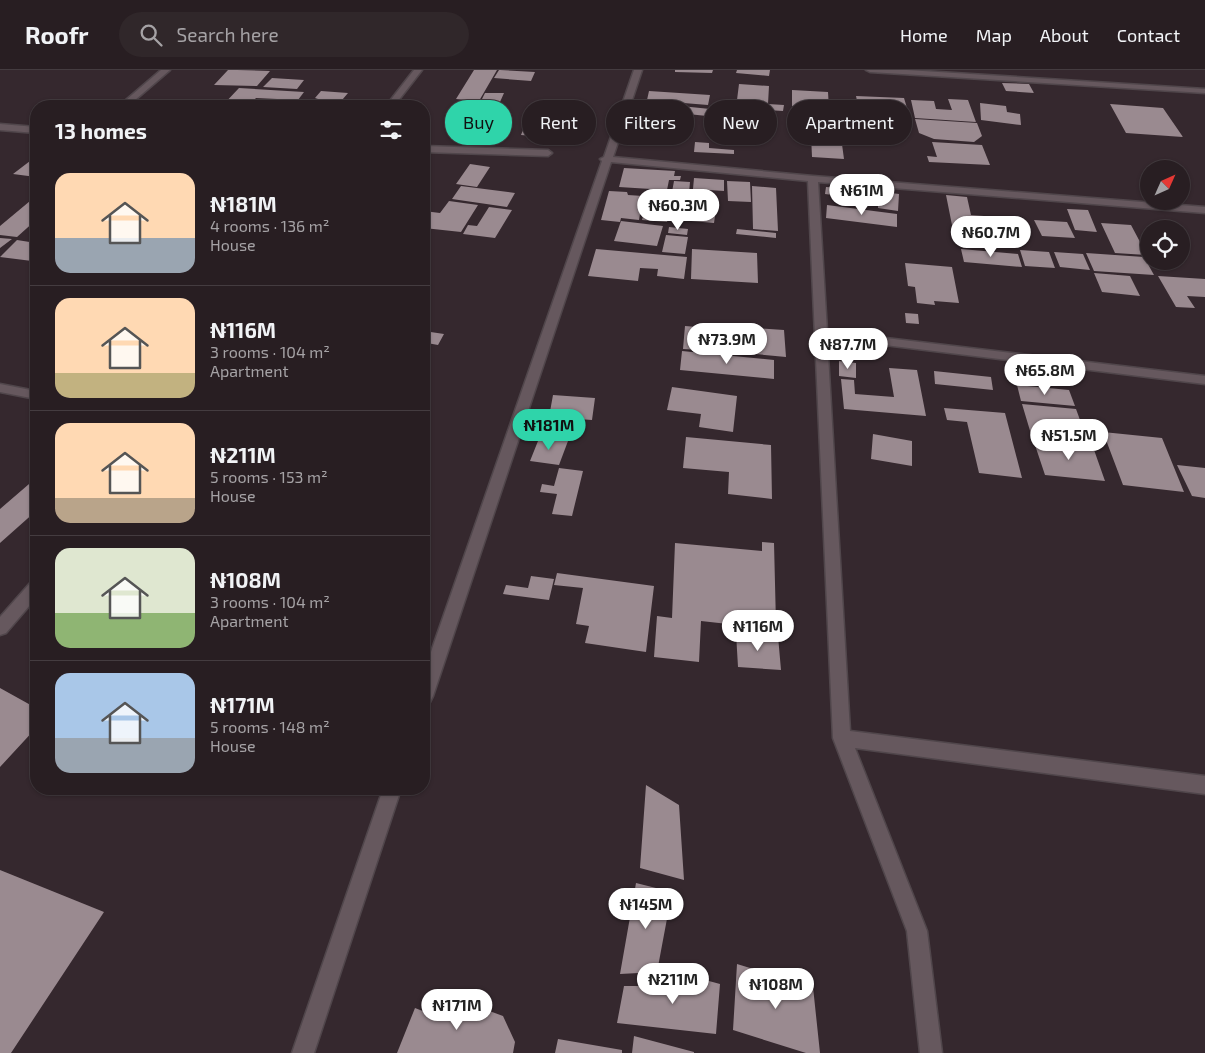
<!DOCTYPE html>
<html lang="en">
<head>
<meta charset="utf-8">
<style>
	body { margin:0; font-family:"Exo 2",sans-serif; background:#30272a; color:#f1f3f6; height:100vh; display:flex; flex-direction:column; font-size:19px; white-space:nowrap }
	* { box-sizing:border-box; margin:0 }
	p { font-size:16px; color:#a5a2a5 }
	.icon { flex:none; width:28px; height:28px; fill:none; stroke:currentColor; stroke-width:2; stroke-linecap:round; stroke-linejoin:round }
	.map { position:relative; flex:1; overflow:hidden }
	.side { position:absolute; left:30px; top:30px; width:400px; height:695px; display:flex; flex-direction:column; background:#281e22; border-radius:20px; box-shadow:0 1px 4px #0004,0 0 0 1px #443c40 }
	.side>* { flex:none }
	.hud { position:absolute; left:445px; top:30px; width:475px; height:45px; display:flex; gap:10px }
	.needle { width:32px; rotate:45deg }
	.controls { position:absolute; left:1140px; top:90px; display:grid; gap:10px }
	.controls a { display:grid; place-items:center; width:50px; height:50px; border-radius:50%; background:#281e22; box-shadow:0 1px 4px #0004,0 0 0 1px #443c40; font-size:25px }
	.price { position:absolute; translate:-50% -42px; padding:0 11px; border-radius:18px; background:#fff; color:#222; font-size:16px; line-height:32px; filter:drop-shadow(0 1px 2px #0008) }
	.price::after { content:''; position:absolute; left:50%; top:30px; width:15px; height:11px; margin-left:-8px; background:inherit; clip-path:polygon(0 0,100% 0,50% 100%) }
	.price.active { background:#2fd4aa; color:#111 }
	ul { padding:0; list-style:none }
	li { display:flex; align-items:center; gap:15px; height:125px; padding:0 25px }
	li+li { border-top:1px solid #443c40 }
	li span { display:grid; place-items:center; flex:none; width:140px; height:100px; border-radius:15px; color:#555 }
	li>.icon { margin-inline-start:auto }
	span .icon { width:60px; height:60px; fill:#fffc; stroke-width:1 }
	li b { font-size:21px }
	h2 { display:flex; justify-content:space-between; align-items:center; height:60px; padding:0 25px; font-size:21px }
	.tag { padding:0 18px; border-radius:22px; background:#281e22; box-shadow:0 1px 4px #0004,0 0 0 1px #443c40; font-size:18px; line-height:45px }
	.tag.active { background:#2fd4aa; color:#111 }
	header { display:flex; align-items:center; gap:30px; box-sizing:border-box; height:70px; padding:0 25px; background:#281e22; border-bottom:1px solid #443c40 }
	header strong { font-size:24px }
	nav { display:flex; gap:28px; margin-inline-start:auto; font-size:18px }
	.search { width:350px; height:45px; background:#30272a; display:flex; align-items:center; gap:12px; box-sizing:border-box; padding:0 18px; border-radius:28px; color:#a5a2a5; font-size:19px }
	.map>svg:first-child { display:block }
</style>
</head>
<body>
<header>
<strong>Roofr</strong>
<div class="search"><svg class="icon" aria-label="search" viewBox="0 0 24 24"><circle cx="10" cy="10" r="6"/><path d="M15 15l6 6"/></svg>Search here</div>
<nav><a>Home</a><a>Map</a><a>About</a><a>Contact</a></nav>
</header>
<div class="map">
<svg width="1205" height="983" viewBox="0 0 1205 983">
	<rect width="100%" height="100%" fill="#35282e"/>
	<!-- building -->
	<path fill="#9a8a90" d="M228,0H237L270,1L257,16L214,15Z
		M474,0H497L479,31L456,29Z
		M499,0H500L535,2L531,11L494,8Z
		M675,0H713L712,3L675,2Z
		M737,0H770L769,6L736,3Z
		M272,8L304,10L297,19L263,17Z
		M1002,13L1029,14L1034,23L1006,21Z
		M739,14L769,16L768,34L784,35L783,41L736,38Z
		M239,18L304,22L298,30L256,28L248,36H222Z
		M792,20L828,22L829,39L792,36Z
		M321,21L348,23L337,36H320L324,31L315,28Z
		M649,21L710,25L708,35L647,30Z
		M485,23H504L500,32L481,31Z
		M856,26L904,28L910,48L860,45Z
		M948,29L968,30L976,52L915,48L911,30L934,31L936,39L952,40Z
		M644,33L677,36L675,45L641,42Z
		M980,33L1006,36L1007,42L1020,44L1021,55L981,50Z
		M1110,34L1163,38L1183,67L1126,63Z
		M681,36L710,39L707,46L678,43Z
		M713,38L770,42L769,51L712,46Z
		M797,42L830,44L833,63L798,61Z
		M915,49L977,53L982,66L974,72L934,69L919,63Z
		M525,55L537,56L533,66L521,65Z
		M811,65L841,67L844,89L812,87Z
		M695,72L709,73V78L734,80V84L694,82Z
		M932,72L982,75L990,95L929,92L927,86L937,87Z
		M30,91L36,92V107L13,104Z
		M470,94L490,97L477,117L456,114Z
		M624,98L675,101L674,106H681L680,110H669L667,120L619,117Z
		M694,108L724,110V121L693,119Z
		M674,111L690,112L689,123L672,122Z
		M727,111L750,112L751,132L728,131Z
		M461,116L515,123L507,137L452,129Z
		M752,116L776,118L778,161L753,159Z
		M826,117L840,118V126L825,124Z
		M609,121L627,122L628,125L643,126L639,150L621,148L620,152L601,150Z
		M876,121L899,124L898,141L878,138V135L867,134L868,124L876,125Z
		M946,125L967,127L971,145L1010,148L1015,166L953,160Z
		M36,126V150L17,167L0,165V156Z
		M648,126L675,129L674,132L699,134L700,131L717,132L714,153L668,149L667,152L642,150Z
		M449,131L478,135L461,162L424,158V141L440,143Z
		M827,135L897,144V157L826,148Z
		M489,137L512,140L495,168L463,164L468,155L477,156Z
		M1067,139L1088,140L1097,162L1075,160Z
		M1034,150L1067,152L1075,168L1042,166Z
		M621,151L663,156L657,176L614,171Z
		M1101,153L1131,155L1147,185L1115,183Z
		M669,157L688,159L687,165L668,163Z
		M737,159L776,163V168L736,164Z
		M666,165L688,167L685,184L662,182Z
		M0,168L12,169L0,178Z
		M17,170L36,173V186L32,191L0,187Z
		M596,179L687,187L684,209L657,206L658,199L640,198L638,211L588,206Z
		M692,179L757,183L758,213L691,209Z
		M961,179L1018,184L1022,197L964,192Z
		M1020,180L1049,182L1055,198L1025,196Z
		M1054,182L1083,184L1090,200L1060,197Z
		M1086,183L1144,187L1154,205L1094,201Z
		M905,193L952,197L959,233L934,231L935,235L917,233L915,217L908,216Z
		M1094,203L1130,206L1140,226L1102,222Z
		M1158,206L1205,209V227L1187,226L1195,238L1176,237Z
		M905,243L918,244L919,254L906,253Z
		M685,256L747,261V283L683,279Z
		M755,258L784,260L786,287L755,284Z
		M424,261L444,264L438,275L427,273L424,278Z
		M682,281L774,290V309L680,300Z
		M839,291L856,293V308L839,306Z
		M889,298L917,300L926,346L844,339L841,309L854,310L855,324L894,327Z
		M934,301L991,307L993,320L935,314Z
		M1017,315L1069,320L1075,336L1021,331Z
		M672,317L737,326L733,362L699,357L701,344L667,340Z
		M553,325L595,328L592,350L549,347Z
		M1022,334L1076,339L1087,369L1031,364Z
		M944,338L1005,343L1022,408L979,403L967,352L947,350Z
		M1103,362L1162,368L1184,422L1123,415Z
		M873,364L912,371V396L871,389Z
		M540,366L568,371L559,395L530,391Z
		M686,367L771,375L772,429L728,424L729,402L683,398Z
		M1034,372L1093,377L1105,411L1045,405Z
		M1177,395L1205,398V428L1192,426Z
		M559,398L583,401L572,446L552,444L557,424L540,422L542,414L554,416Z
		M36,408V441L0,473V439Z
		M762,472L774,473L776,554L765,552V558L701,551L699,592L654,587L657,546L672,548L675,473L762,481Z
		M557,503L654,516L646,582L585,573L589,556L576,554L583,518L554,515Z
		M531,506L554,509L549,530L503,524L506,515L528,518Z
		M736,563L778,566L781,600L738,597Z
		M0,618L36,638V658L0,697Z
		M646,715L679,735L684,810L640,798Z
		M0,800L104,842L11,983H0Z
		M636,813L672,822L657,902L620,904Z
		M737,894L813,917L820,983H806L733,960Z
		M672,901L720,914L716,964L617,953L624,916H666Z
		M446,925L503,946L515,972L513,983H397L415,938L438,947Z
		M634,966L694,982V983H632Z
		M558,969L622,980V983H555Z"/>
	<g fill="none" stroke-linecap="round" stroke-linejoin="round">
		<defs>
			<path id="minor" d="M161,0H170L128,36H119Z
				M414,0H422L394,36H386Z
				M634,0H642L613,87L813,106L1205,137V143L818,112L827,261L1205,306V314L827,268L850,661L1205,706V724L855,678L927,861L942,983H920L907,861L833,668L808,111L611,92L433,626L430,632L424,634V602L602,91L600,89L604,87Z
				M866,0H907L1205,19V23L870,2Z
				M0,54L36,57V63L0,60Z
				M424,76L548,80L552,83L548,86L424,82Z
				M0,314L36,321V329L0,322Z
				M36,511V528L6,563L0,565V547L31,512Z
				M383,719H401L314,983H292Z"/>
		</defs>
		<!-- minor casing -->
		<use href="#minor" stroke="#50464b" stroke-width="3"/>
		<!-- minor -->
		<use href="#minor" fill="#66585e" fill-rule="evenodd"/>
	</g>
</svg>
<div class="controls">
<a><svg class="needle" viewBox="-14 -14 28 28"><path d="M0-13l5 13h-10z" fill="#e53935"/><path d="M0 13l5-13h-10z" fill="#a5a2a5"/></svg></a>
<a><svg class="icon" aria-label="locate" viewBox="0 0 24 24"><circle cx="12" cy="12" r="6"/><path d="M12 2v4M12 18v4M2 12h4M18 12h4"/></svg></a>
</div>
<b class="price" style="left:862px;top:146px">₦61M</b>
<b class="price" style="left:678px;top:161px">₦60.3M</b>
<b class="price" style="left:991px;top:188px">₦60.7M</b>
<b class="price" style="left:727px;top:295px">₦73.9M</b>
<b class="price" style="left:848px;top:300px">₦87.7M</b>
<b class="price" style="left:1045px;top:326px">₦65.8M</b>
<b class="price active" style="left:549px;top:381px">₦181M</b>
<b class="price" style="left:1069px;top:391px">₦51.5M</b>
<b class="price" style="left:758px;top:582px">₦116M</b>
<b class="price" style="left:646px;top:860px">₦145M</b>
<b class="price" style="left:673px;top:935px">₦211M</b>
<b class="price" style="left:776px;top:940px">₦108M</b>
<b class="price" style="left:457px;top:961px">₦171M</b>
<div class="hud">
<a class="tag active">Buy</a>
<a class="tag">Rent</a>
<a class="tag">Filters</a>
<a class="tag">New</a>
<a class="tag">Apartment</a>
</div>
<section class="side">
<h2>13 homes<svg class="icon" aria-label="filters" viewBox="0 0 24 24"><path d="M4 7h16M4 17h16"/><circle cx="9" cy="7" r="2"/><circle cx="15" cy="17" r="2"/></svg></h2>
<ul>
<li><span style="background:linear-gradient(#ffd9b3 65%,#9aa5b1 0)"><svg class="icon" aria-label="home" viewBox="0 0 24 24"><path d="M3 11l9-7 9 7M6 9v11h12V9"/></svg></span><div><b>₦181M</b><p>4 rooms · 136 m²</p><p>House</p></div></li>
<li><span style="background:linear-gradient(#ffd9b3 75%,#c2b280 0)"><svg class="icon" aria-label="home" viewBox="0 0 24 24"><path d="M3 11l9-7 9 7M6 9v11h12V9"/></svg></span><div><b>₦116M</b><p>3 rooms · 104 m²</p><p>Apartment</p></div></li>
<li><span style="background:linear-gradient(#ffd9b3 75%,#b9a48a 0)"><svg class="icon" aria-label="home" viewBox="0 0 24 24"><path d="M3 11l9-7 9 7M6 9v11h12V9"/></svg></span><div><b>₦211M</b><p>5 rooms · 153 m²</p><p>House</p></div></li>
<li><span style="background:linear-gradient(#dfe7d0 65%,#8fb573 0)"><svg class="icon" aria-label="home" viewBox="0 0 24 24"><path d="M3 11l9-7 9 7M6 9v11h12V9"/></svg></span><div><b>₦108M</b><p>3 rooms · 104 m²</p><p>Apartment</p></div></li>
<li><span style="background:linear-gradient(#a9c7e8 65%,#9aa5b1 0)"><svg class="icon" aria-label="home" viewBox="0 0 24 24"><path d="M3 11l9-7 9 7M6 9v11h12V9"/></svg></span><div><b>₦171M</b><p>5 rooms · 148 m²</p><p>House</p></div></li>
</ul>
</section>
</div>
</body>
</html>
